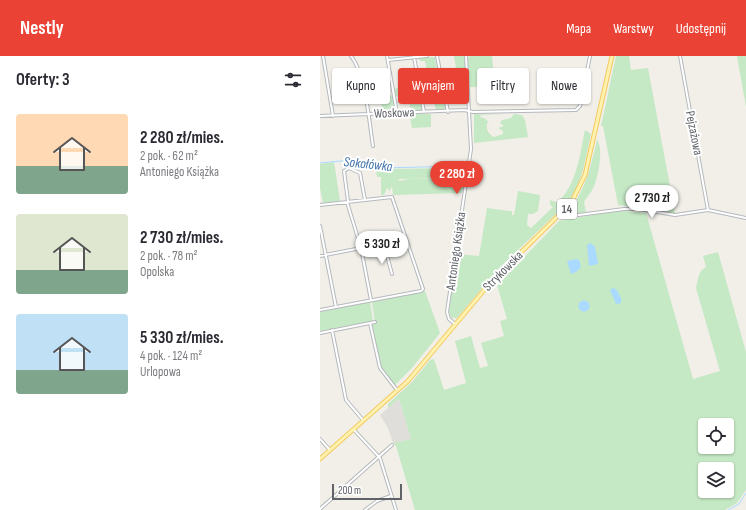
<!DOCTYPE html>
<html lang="pl">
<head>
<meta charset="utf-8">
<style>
	body { margin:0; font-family:"Sofia Sans Condensed",sans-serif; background:#f2f2f3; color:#2b2b33; height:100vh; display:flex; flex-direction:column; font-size:15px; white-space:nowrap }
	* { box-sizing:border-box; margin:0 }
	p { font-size:13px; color:#7c7c81 }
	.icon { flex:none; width:22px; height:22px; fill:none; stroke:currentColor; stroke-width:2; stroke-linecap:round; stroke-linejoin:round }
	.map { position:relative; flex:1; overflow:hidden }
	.drawer { display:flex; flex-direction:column; background:#fff; width:320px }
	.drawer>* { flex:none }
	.guide { position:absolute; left:12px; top:12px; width:354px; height:36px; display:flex; gap:8px }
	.tools { position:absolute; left:378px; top:362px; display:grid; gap:8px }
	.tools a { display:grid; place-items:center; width:36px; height:36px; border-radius:4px; background:#fff; box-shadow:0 1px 3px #0004; font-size:20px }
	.scale { position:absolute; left:12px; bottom:10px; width:70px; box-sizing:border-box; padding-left:4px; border:2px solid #5f6368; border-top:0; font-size:11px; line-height:14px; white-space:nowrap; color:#5f6368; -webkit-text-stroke:3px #fff; paint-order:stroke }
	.price { position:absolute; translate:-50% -34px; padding:0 9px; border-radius:14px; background:#fff; color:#222; font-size:13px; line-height:26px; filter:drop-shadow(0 1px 2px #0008) }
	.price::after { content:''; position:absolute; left:50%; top:24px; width:12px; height:9px; margin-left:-6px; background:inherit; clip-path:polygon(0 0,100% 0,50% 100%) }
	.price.active { background:#ea4335; color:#fff }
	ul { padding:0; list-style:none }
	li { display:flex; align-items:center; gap:12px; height:100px; padding:0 16px }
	li span { display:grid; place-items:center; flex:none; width:112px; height:80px; border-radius:4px; color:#555 }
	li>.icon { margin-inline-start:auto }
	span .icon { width:48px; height:48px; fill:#fffc; stroke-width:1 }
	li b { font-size:17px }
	h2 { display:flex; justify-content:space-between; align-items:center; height:48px; padding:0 16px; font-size:17px }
	.chip { padding:0 14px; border-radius:4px; background:#fff; box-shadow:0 1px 3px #0004; font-size:14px; line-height:36px }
	.chip.active { background:#ea4335; color:#fff }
	header { display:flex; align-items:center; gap:24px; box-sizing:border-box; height:56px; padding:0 20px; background:#ea4335; color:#fff }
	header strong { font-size:19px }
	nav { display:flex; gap:22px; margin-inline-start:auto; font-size:14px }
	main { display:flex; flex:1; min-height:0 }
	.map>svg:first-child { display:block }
</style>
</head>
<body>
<header>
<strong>Nestly</strong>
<nav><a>Mapa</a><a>Warstwy</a><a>Udostępnij</a></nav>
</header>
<main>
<section class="drawer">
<h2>Oferty: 3<svg class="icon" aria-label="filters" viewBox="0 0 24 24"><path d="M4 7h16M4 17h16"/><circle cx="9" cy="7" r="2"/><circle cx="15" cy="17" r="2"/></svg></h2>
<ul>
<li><span style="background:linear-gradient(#ffd9b3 65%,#7fa58c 0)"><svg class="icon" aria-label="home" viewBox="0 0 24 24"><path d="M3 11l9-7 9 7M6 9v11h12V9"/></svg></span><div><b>2 280 zł/mies.</b><p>2 pok. · 62 m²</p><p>Antoniego Książka</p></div></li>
<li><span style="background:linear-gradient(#dfe7d0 70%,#7fa58c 0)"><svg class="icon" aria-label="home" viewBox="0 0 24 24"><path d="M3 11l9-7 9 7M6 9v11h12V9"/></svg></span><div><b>2 730 zł/mies.</b><p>2 pok. · 78 m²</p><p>Opolska</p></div></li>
<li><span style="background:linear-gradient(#bfe0f5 70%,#7fa58c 0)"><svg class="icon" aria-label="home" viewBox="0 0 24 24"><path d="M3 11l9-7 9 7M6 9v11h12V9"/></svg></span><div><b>5 330 zł/mies.</b><p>4 pok. · 124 m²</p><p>Urlopowa</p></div></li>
</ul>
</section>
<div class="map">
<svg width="426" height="454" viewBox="0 0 426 454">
	<rect width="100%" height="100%" fill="#f1efe8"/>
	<!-- industrial -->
	<path fill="#e0deda" d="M79,343L91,383L73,387L68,372L60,359Z"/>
	<!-- green -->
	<path fill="#c5e8c5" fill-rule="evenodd" d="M134,0H144L147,19V36L140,37Z
		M150,0H172L175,31H150L147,3Z
		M296,0H309L311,14L328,12L355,157L298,149L283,70H281Z
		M417,0H426V51Z
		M115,1L117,13L107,15L105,5H100L99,2Z
		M98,28L103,54H91L87,38L76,40L74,33Z
		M121,29L126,53L116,54L110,31Z
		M73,39L75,50L74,54L63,56L60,41Z
		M93,58H111V71L92,72L90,61Z
		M154,58L186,59H161L160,61L164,62L169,66L167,67C166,73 168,78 174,81L183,78V75L178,72L184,70L180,67L182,64L191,62L194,58L202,59L205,64L208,81L154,87Z
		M265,74L271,78C265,105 262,132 243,153L239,145C257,127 260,98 265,74Z
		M277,84C284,92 278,121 274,130C272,136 267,141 264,146L266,156L247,159V157C266,133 270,113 277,84Z
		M14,106L20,145L3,147L0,132V108Z
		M145,112V119L140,122L78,123L80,125L89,123H140L144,127L142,137L73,139L72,130L70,135L67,132L64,139H61V121H57L56,113Z
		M198,135L220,139L218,155L213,158H208L207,169L211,172L233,151L230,149V144L238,147L241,153L179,212L137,262H131L129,255L136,198L159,200L167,152L189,155H192V159H194Z
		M304,155L326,157L373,323L400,315L376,232C378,224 378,215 386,211L383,200L398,196L426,296V434L417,447L405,454H95L76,390L73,387L91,383L79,343L68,352V348L93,325L110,304L114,303L124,334L146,327L135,285L151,280L160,312L168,310L161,287L184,280L180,265L187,263L177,229L239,165L278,158ZM385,369H407V391H385ZM385,413H407V435H385Z
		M105,235L120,277L92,312L75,329L60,311L52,268L55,267L52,246Z
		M50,246L53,265L0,275V256Z"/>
	<!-- water -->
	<path fill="#aadaff" d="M271,187L275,191L278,208L269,210L267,189Z
		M256,203L259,204L261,211L256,216L251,218L247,205Z
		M293,232L296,233L301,242V247L296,248L290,234Z
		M258.5 250a5.5 5.5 0 1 1 11 0a5.5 5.5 0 1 1-11 0Z"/>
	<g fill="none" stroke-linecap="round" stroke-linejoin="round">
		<!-- stream -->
		<path stroke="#aadaff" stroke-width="1" d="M0,107L31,104L59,112L145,110
			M408,454L419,448L426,437"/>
		<defs>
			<path id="street" d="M3,0L13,60
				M31,0C46,19 49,65 53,90
				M67,0L77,57
				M117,0L128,56
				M360,0L388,154
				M94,1L104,56
				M68,4L107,0
				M0,60L144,54L153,56L256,54L260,50L270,0
				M28,145L24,115L29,112L40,117L45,144
				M27,146L41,192L51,244
				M0,149L72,141L103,233L101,235L0,254
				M239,160H251L304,153H319L355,159L388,154L426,162
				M0,170L16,251
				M39,183L61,177L72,218
				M0,200L41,192
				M50,267L60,312L77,334
				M135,268L129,263L127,256L151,93L146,0
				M12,274L26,344L43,364
				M0,277L55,266
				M34,374L60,402L76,454
				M0,383L10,394
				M0,453L72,389
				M45,454L57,445L71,440"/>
			<path id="primary" d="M0,403L88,325L170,227L251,147L265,119L292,0"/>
		</defs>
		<!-- street casing -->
		<use href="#street" stroke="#b5b8bc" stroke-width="4"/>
		<!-- primary casing -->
		<use href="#primary" stroke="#f2c960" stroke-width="5"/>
		<!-- street -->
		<use href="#street" stroke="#fff" stroke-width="2"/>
		<!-- primary -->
		<use href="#primary" stroke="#fff2af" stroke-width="3"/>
	</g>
	<g text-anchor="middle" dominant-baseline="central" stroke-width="4" stroke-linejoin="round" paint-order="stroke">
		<!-- shield labels -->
		<rect fill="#fff" stroke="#8f9295" stroke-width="1" x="237" y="143" width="20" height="20" rx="3"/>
		<g font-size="12" font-weight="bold" fill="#5f6368">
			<text x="247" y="153">14</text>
		</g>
		<!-- street labels -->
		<g font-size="13" fill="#5f6368" stroke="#fff">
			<text transform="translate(74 57) rotate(-2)">Woskowa</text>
			<text transform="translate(374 77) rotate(79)">Pejzażowa</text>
			<text transform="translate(136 195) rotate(-82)">Antoniego Książka</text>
			<text transform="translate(183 215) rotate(-45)">Strykowska</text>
		</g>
		<!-- water labels -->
		<g font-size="14" font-style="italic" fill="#4174aa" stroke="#fff">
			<text transform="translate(48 108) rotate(6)">Sokołówka</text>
		</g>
	</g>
</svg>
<div class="tools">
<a><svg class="icon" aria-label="locate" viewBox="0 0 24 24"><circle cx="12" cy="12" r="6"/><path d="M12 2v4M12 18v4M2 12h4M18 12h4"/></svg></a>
<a><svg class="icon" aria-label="layers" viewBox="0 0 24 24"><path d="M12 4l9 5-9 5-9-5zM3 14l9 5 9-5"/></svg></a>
</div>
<div class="scale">200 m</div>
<b class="price active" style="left:137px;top:139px">2 280 zł</b>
<b class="price" style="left:332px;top:163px">2 730 zł</b>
<b class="price" style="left:62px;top:209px">5 330 zł</b>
<div class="guide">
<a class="chip">Kupno</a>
<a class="chip active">Wynajem</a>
<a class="chip">Filtry</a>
<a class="chip">Nowe</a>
</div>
</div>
</main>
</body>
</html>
